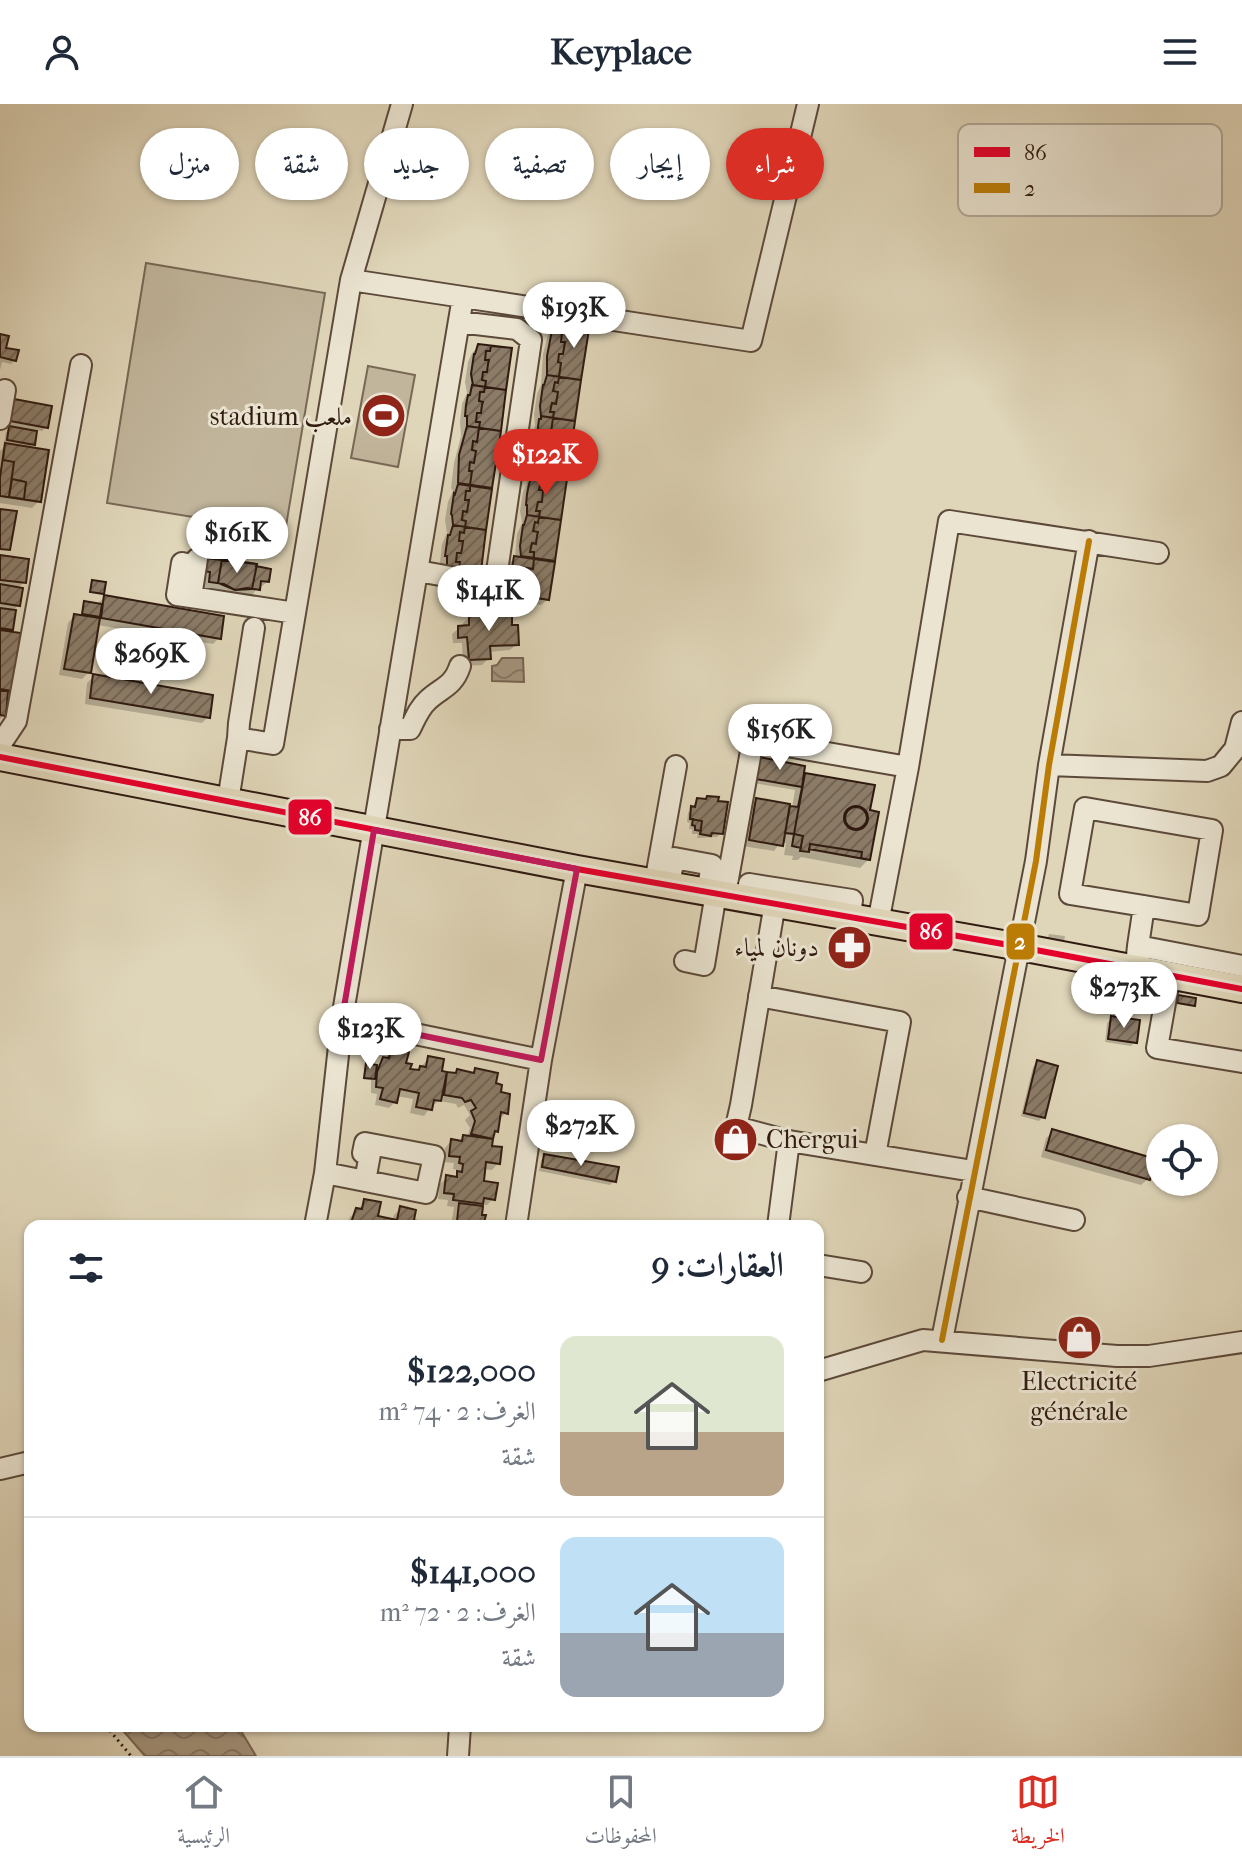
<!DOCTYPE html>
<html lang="ar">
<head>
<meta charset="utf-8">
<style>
	body { margin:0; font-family:"IM FELL French Canon",Amiri,serif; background:#f2f2f3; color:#1f2937; direction:rtl; height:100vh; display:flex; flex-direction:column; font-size:30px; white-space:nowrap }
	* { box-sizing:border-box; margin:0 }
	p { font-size:26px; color:#747a83 }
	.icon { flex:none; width:44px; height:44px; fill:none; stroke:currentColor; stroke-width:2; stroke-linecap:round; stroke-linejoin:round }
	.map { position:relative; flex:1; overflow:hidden; direction:ltr }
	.sheet { position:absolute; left:24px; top:1116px; width:800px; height:512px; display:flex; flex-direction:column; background:#fff; border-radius:16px; box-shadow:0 2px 6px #0004; direction:rtl }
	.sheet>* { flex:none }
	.top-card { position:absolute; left:24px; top:24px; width:800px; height:72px; direction:rtl; display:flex; gap:16px }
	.controls { position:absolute; left:1146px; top:1020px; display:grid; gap:16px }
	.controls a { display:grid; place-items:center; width:72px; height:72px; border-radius:50%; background:#fff; box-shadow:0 2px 6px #0004; font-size:40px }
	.price { position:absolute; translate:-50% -68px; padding:0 18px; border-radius:28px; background:#fff; color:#222; font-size:26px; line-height:52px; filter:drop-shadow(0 2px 4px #0008) }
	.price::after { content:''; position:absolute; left:50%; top:48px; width:24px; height:18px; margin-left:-12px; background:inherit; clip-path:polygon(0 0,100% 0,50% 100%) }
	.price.on { background:#d93025; color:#fff }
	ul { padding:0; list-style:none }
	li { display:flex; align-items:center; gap:24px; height:200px; padding:0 40px }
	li+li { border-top:2px solid #e0e1e3 }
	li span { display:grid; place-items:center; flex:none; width:224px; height:160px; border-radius:16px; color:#555 }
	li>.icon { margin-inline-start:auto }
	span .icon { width:96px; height:96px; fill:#fffc; stroke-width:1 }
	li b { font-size:34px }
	h2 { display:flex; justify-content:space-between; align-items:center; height:96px; padding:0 40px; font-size:34px }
	.chip { padding:0 28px; border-radius:36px; background:#fff; box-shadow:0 2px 6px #0004; font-size:28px; line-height:72px }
	.chip.on { background:#d93025; color:#fff }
	header { display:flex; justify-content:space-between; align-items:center; height:104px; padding:0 40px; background:#fff; font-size:36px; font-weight:700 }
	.tabs { display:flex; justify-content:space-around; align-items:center; height:112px; border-top:2px solid #e0e1e3; background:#fff; font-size:22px; color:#747a83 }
	.tabs a { display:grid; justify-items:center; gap:4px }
	.tabs .on { color:#d93025 }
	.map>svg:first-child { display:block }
</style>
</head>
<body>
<header><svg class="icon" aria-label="menu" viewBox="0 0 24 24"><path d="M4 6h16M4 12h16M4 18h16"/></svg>Keyplace<svg class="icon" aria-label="person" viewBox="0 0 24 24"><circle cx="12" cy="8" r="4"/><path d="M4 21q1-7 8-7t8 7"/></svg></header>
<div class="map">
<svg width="1242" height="1652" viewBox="0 0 1242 1652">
	<defs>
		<pattern id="water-waves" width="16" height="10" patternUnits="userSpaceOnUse" patternTransform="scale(2)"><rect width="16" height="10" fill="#a4957f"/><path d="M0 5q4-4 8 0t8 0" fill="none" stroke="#867967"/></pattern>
		<pattern id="building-hatch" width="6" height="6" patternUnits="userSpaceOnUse" patternTransform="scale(2)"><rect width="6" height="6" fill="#8b7b67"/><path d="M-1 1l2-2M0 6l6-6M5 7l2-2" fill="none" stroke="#726453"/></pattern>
	</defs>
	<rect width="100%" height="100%" fill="#dfd5b8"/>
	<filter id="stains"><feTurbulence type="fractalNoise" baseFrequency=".0025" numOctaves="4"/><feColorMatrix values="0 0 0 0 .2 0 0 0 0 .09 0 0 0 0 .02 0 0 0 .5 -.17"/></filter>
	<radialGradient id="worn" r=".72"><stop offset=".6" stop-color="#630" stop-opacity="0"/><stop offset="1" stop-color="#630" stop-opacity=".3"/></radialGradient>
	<!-- grass -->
	<path fill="#c1b59b" stroke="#786856" stroke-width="2" d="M146,159L325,189L285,428L107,399Z
		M368,262L415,271L398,363L351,354Z"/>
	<!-- water -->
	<path fill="url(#water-waves)" stroke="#766453" stroke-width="2" d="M502,554H523L524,578L492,577V562L497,561Z
		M119,1622H238L256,1652H145Z"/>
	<!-- shadow -->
	<path fill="#0003" d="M556,216L587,220L548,495L541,501L503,495L508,460L515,454L517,430L522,419L520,407L523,388L527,379L528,357H527L530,339L535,322L534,310L537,290L541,281L543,250L550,222Z
		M528,220L540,221L539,226L538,227L526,226Z
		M0,232L4,245L15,256L11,260L2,258L0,266Z
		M479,242L510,246L479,466L472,473L441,468L440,458L442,440L447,429L445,416L448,398L453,387L451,384L454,359L461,332L460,318L462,300L467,289L465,278L468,258L472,249Z
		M15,297L46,323L42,327L36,326L33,340L28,345L39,397L32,404L0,399V347L7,340H4L6,328L12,322L7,321L11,301Z
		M0,453L24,478L17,485L18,501L14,506L11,525L7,529L10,586L6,590L4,611L0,615V587L8,588V584L0,583Z
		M199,463L267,478L260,484H258L251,492L239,490L228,492L217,486L203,484L205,474L197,473Z
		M105,493L219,534L213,540L97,521L89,568L82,575L59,571L68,519L74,512L81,513L85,499H98Z
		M492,505L517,540L510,546L488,548L489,554L482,561L463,562L462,539H453L452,530L459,524H463V519L470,513L485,512Z
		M94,572L208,613L202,619L85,600L87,579Z
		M756,660L801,675L805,671L868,708L869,755L860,764L801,753L798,756H792L793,752L784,751L786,739L781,738L774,747L743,742L750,702L757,696L787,708L792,704L795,686L753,679Z
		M697,696L721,729L717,733L697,734L698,730H692V725H689L690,719L687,718L688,709Z
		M1049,830L1065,832L1064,838L1047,837Z
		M1111,915L1135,938L1131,942L1105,938L1107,919Z
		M392,947L408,966L416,968L429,954L440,968L454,970L457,967L472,970L476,966L494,981L499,990L506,1009L499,1015L496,1027L491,1034L490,1044L498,1059L492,1066L483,1065L481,1079L493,1095L487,1101H481L479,1112L481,1122H451L454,1103L447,1102L448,1096L438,1095L440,1080L447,1073L453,1074L457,1070L458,1066L453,1065L454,1059L443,1058L445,1044L451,1037L459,1038L464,1034H467L470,1024L465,1016L470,1011L464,1001L458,1004L456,1000L439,997L431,1002L424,1012L410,1009L413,995L396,992L395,998L389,1004L375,1001L377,990L371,989V976L364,975L365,963L366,961L376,963Z
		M1037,959L1043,1013L1039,1017L1021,1012L1033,963Z
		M1053,1028L1148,1075L1141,1081L1041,1053L1046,1034Z
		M545,1052L614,1077L610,1081L539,1067L541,1056Z
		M365,1097L376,1114L392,1117L394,1111L400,1105L417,1122H346L350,1113L358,1106Z"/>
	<!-- building -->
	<path fill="url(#building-hatch)" stroke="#301a10" stroke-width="2" d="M568,215L590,219L581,276L559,273L561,259L558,258L559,250H563L565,238H561L562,229H566Z
		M554,216L590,219L581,276L547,271V252Z
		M0,230L9,232L6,244L19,246L16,257L0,253Z
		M478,240L512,244L506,286L473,281L471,270L474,250H475Z
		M491,242L512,244L506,286L485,283L486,277L482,276L483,268H487L488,260L489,256H485L486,247H490Z
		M547,271L581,276L575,317L541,312L540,302L543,281H544Z
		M559,273L581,276L575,317L553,314L554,308H550L552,299L556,300L558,288L553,287L555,278L558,279Z
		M472,281L506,286L501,327L467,322V312H465L466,301L468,291H470Z
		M485,283L506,286L501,327L479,324L480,318H476L477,309H481L482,301L483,298L479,297L480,288H484Z
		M14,295L52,302L48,324L10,317Z
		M541,312L575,317L567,375L533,369L532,367L535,330L537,331L539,315H541Z
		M553,314L575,317L567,375L545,371L547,358L543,357L545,348L549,349L550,337L546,336L547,328H551Z
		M9,322L37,327L35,341L7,336Z
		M467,322L501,327L492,384L458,379L459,351Z
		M479,324L501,327L492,384L470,381L472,367H469L470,358L474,359L476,347L472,346L473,337L477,338Z
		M5,339L49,346L41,398L9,393L14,358L3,356Z
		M5,339L49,346L41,398L0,392V373Z
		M533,370L567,375L561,416L527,411V401H526L527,390L529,380Z
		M545,372L567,375L561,416L539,413L540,407H536L538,398H542L543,386H539L541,377H544Z
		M12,375L26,378L24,395L9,393Z
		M458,380L492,385L486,426L453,421L452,411L451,410L454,389L455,390Z
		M470,381L492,385L486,426L465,423L466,417L462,416L463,407L467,408L469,396H465L466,387H470Z
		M0,405L17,407L10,446L0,445Z
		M527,411L561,416L555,457L521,452L520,442L523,421H524Z
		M539,413L561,416L555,457L534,454V448H530L532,439L536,440L537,432L538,428L533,427L535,418L538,419Z
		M453,421L486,426L481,467L447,462V452H445L448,431H450Z
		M465,423L486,426L481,467L459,464L460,458H456L457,449H461L462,445L463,437H459L460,428L464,429Z
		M0,451L29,455L26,479L0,476Z
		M514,452L555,458L549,496L508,489Z
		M205,454L257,460L256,462L271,465L269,478L261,477L260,486L247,484L235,486L224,480L209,478L210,468L203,467Z
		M222,455L257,460L252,485L235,486L218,479Z
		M534,455L555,458L549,496L517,491L521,463L533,465Z
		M92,476L106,478L104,490L90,488Z
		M0,480L23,484L20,502L0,499Z
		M104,491L224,512L221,535L101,514Z
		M84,497L102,500L100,513L82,510Z
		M503,502V508L512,507V521H518L519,541L490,542L491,555L469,556L467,533L458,534V522L469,521V511L491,510V503Z
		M0,504L16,506L13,526L0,524Z
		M74,510L100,514L91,569L64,565Z
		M0,526L21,529L12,587L0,585Z
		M93,570L213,591L210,614L90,594Z
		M0,587H8L6,612L0,611Z
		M759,653L805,662L802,683L756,675Z
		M805,669L875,681L870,706L879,708L870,756L861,754L862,748L810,740L809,748L800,747L803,732L794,730Z
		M805,669L875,681L870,706L879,708L870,756L809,745V748L800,747L801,744L792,742L794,730L785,729L790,702L798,703Z
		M707,692L719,693L718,697L728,698L723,730L712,729L711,732L700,730L702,717L690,715L691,702L695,703L697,694L706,695Z
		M707,692L719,693L718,697L728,698L723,730L712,729L711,732L700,730L701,727L695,726V722L692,721L693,715H690L691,702L695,703L697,694L706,695Z
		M756,694L790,700L783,742L749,736Z
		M844 714a12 12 0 1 1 24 0a12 12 0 1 1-24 0Z
		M845 714a11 11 0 1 1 22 0a11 11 0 1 1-22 0Z
		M1178,891L1196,894L1195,902L1177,899Z
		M1111,912L1140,916L1137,939L1108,935Z
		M391,945L409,948L406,959L412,960L410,965L419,966L420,962L426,963L428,952L444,955L442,967L447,968L441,997L434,996L432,1006L416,1003L419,989L400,985L397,999L380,995L383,984L376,983L377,968L383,953L389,954Z
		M1037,956L1058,962L1045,1014L1024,1009Z
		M366,959L377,961L375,975L364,974Z
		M475,964L498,969L496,979L502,981L501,988L510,990L508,1010L501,1008L498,1028L495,1027L493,1035L471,1030L475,1017L471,1007L476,1004L471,996L465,998L462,994L444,991L447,968L456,969L457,965L474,969Z
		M1052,1025L1156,1055L1150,1076L1046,1046Z
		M463,1031L493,1035L492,1042L502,1043L500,1060L486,1058L484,1077L498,1079L495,1096L484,1094L483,1100L453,1096L454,1090L444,1089L446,1071L457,1073V1067L462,1068L463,1060L459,1059L460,1053L449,1052L451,1035L462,1037Z
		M544,1050L619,1063L616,1078L542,1063Z
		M364,1095L381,1098L378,1112L397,1116L400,1102L416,1106L414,1116L420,1118L419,1122H350L356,1104L362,1105Z
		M459,1099L483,1102L482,1111H486L483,1122H453L452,1120L457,1117Z"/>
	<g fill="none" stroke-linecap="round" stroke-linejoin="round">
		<defs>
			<path id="minor" d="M463,193L751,237L808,0
				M0,315L5,286
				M197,455L191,493L295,509
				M418,467L495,481L531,236L517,225L459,218
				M191,493L177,491L182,459L196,462
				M390,625H410C415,615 419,604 428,596C442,583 453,583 460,562
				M238,634L239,619L254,524
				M0,641L16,617L81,261
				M1049,661L1207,667L1221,662L1235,645L1242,618
				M228,697L238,634L273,640L351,176
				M655,779L676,662
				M669,780L674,754L712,761L707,788
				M725,791L753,636L908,663
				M747,795L749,780L852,796L850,813
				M775,799L741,1001L736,1023L789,1037L973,1067
				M878,819L908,663L949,417L1158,449
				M1138,842L1144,802L1198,811L1212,726L1085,704L1070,790L1144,802
				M1137,852L1138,842L1242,862
				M685,857L704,861L716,789
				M1170,871L1157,944L1242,958
				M759,892L900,918L875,1051
				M342,915L541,956
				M325,1069L426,1089L434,1052L365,1039L363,1049L370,1050L365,1077
				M968,1093L1074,1116
				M315,1122L325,1069L342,915L463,193L351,176L402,0
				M516,1122L541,956L577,765
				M778,1122L789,1037
				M818,1161L861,1168
				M942,1236L1036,757L1049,661L1089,437
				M818,1267L923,1236L1117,1252H1149L1242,1238
				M0,1365L30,1358
				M458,1652L460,1622"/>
			<path id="major" d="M0,653L577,765L1020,843L1242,885"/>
		</defs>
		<!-- minor casing -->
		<use href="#minor" stroke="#5c493a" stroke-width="24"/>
		<!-- major casing -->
		<use href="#major" stroke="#301a10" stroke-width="30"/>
		<!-- path -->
		<path stroke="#301a10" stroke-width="3" stroke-dasharray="2 4" stroke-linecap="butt" d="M106,1622L131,1652"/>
		<!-- minor -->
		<use href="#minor" stroke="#eae4d1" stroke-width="20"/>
		<!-- major -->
		<use href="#major" stroke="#dfd5b8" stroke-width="26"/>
		<defs>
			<path id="bus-1" d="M0,653L577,765L1020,843L1242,885"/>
			<path id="bus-2" d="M942,1236L1036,757L1049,661L1089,437"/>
		</defs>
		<!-- bus-1 casing -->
		<use href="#bus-1" stroke="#eae4d1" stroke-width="12"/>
		<!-- bus-2 casing -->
		<use href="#bus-2" stroke="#eae4d1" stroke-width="12"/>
		<!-- bus-1 -->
		<use href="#bus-1" stroke="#e4002b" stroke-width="6"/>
		<!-- bus-2 -->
		<use href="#bus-2" stroke="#bb7c05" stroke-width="6"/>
	</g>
	<!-- marked area -->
	<path fill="none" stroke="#c2185b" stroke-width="6" stroke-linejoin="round" d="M374,726L577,765L541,956L342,915Z"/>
	<!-- icons -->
	<defs>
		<symbol id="stadium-disc" viewBox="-11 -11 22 22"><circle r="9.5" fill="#8f2418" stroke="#eae4d1"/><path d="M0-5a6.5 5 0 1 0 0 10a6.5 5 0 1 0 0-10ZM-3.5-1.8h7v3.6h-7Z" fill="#fff"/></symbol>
		<symbol id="pharmacy-disc" viewBox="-11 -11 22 22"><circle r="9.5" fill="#8f2418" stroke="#eae4d1"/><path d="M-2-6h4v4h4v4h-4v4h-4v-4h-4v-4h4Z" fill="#fff"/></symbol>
		<symbol id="shop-disc" viewBox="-11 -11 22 22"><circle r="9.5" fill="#8f2418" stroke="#eae4d1"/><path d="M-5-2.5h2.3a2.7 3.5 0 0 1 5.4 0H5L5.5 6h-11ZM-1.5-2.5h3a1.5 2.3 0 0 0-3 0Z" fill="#fff"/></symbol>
	</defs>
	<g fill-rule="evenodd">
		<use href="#stadium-disc" x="358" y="286" width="51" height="51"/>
		<use href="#pharmacy-disc" x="824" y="818" width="51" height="51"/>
		<use href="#shop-disc" x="710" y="1010" width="51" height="51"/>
		<use href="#shop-disc" x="1054" y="1208" width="51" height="51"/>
	</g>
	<g text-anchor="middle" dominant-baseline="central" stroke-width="6" stroke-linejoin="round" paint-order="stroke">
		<!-- poi labels -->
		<g font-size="26" fill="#301a10" stroke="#eae4d1" text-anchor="end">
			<text x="352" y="312">stadium ملعب</text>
			<text x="819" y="843">دونان لمياء</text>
			<text x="766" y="1035" text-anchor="start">Chergui</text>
			<text x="1079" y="1277" text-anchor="middle">Electricité<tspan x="1079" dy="30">générale</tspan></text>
		</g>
	</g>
	<!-- legend -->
	<rect x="958" y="20" width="264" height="92" rx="12" fill="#eae4d1" stroke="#b2a797" stroke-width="2"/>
	<rect x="974" y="43" width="36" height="10" fill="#e4002b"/>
	<rect x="974" y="79" width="36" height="10" fill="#bb7c05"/>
	<g font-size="22" fill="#301a10">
		<text x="1024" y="56">86</text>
		<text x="1024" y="92">2</text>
	</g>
	<g stroke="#eae4d1" stroke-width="3">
		<rect x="287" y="694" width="46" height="38" rx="8" fill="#e4002b"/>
		<rect x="908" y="808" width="46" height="39" rx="8" fill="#e4002b"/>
		<rect x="1005" y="818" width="31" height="39" rx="8" fill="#bb7c05"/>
	</g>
	<g font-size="22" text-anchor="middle" font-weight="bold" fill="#fff">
		<text x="310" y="721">86</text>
		<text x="931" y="835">86</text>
		<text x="1020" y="845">2</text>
	</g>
	<rect width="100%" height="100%" filter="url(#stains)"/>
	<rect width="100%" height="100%" fill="url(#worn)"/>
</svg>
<div class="controls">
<a><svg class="icon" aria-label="locate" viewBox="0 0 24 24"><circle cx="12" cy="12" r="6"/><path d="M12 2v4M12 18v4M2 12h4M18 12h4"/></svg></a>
</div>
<b class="price" style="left:574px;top:246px">$193K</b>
<b class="price on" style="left:546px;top:393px">$122K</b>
<b class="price" style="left:237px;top:471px">$161K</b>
<b class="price" style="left:489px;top:529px">$141K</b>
<b class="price" style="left:151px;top:592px">$269K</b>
<b class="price" style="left:780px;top:668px">$156K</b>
<b class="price" style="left:1124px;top:926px">$273K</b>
<b class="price" style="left:370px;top:967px">$123K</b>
<b class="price" style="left:581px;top:1064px">$272K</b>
<div class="top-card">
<a class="chip on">شراء</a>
<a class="chip">إيجار</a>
<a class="chip">تصفية</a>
<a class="chip">جديد</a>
<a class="chip">شقة</a>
<a class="chip">منزل</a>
</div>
<section class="sheet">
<h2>العقارات: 9<svg class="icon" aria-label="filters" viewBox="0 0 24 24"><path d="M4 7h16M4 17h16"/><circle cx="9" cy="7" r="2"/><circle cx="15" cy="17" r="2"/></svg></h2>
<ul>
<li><span style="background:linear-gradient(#dfe7d0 60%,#b9a48a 0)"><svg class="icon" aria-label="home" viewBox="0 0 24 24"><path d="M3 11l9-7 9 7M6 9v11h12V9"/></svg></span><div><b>$122,000</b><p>الغرف: 2 · 74 m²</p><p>شقة</p></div></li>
<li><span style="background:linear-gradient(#bfe0f5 60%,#9aa5b1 0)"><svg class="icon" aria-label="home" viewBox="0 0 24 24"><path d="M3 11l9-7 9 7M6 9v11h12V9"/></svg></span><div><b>$141,000</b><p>الغرف: 2 · 72 m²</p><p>شقة</p></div></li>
</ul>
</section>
</div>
<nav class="tabs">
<a class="on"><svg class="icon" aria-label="map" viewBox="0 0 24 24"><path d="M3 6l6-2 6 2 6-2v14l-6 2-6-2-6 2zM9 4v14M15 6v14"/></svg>الخريطة</a>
<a><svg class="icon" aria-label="saved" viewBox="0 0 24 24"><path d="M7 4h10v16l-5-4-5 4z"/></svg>المحفوظات</a>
<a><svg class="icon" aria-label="home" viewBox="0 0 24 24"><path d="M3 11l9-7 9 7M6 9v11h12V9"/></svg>الرئيسية</a>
</nav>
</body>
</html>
